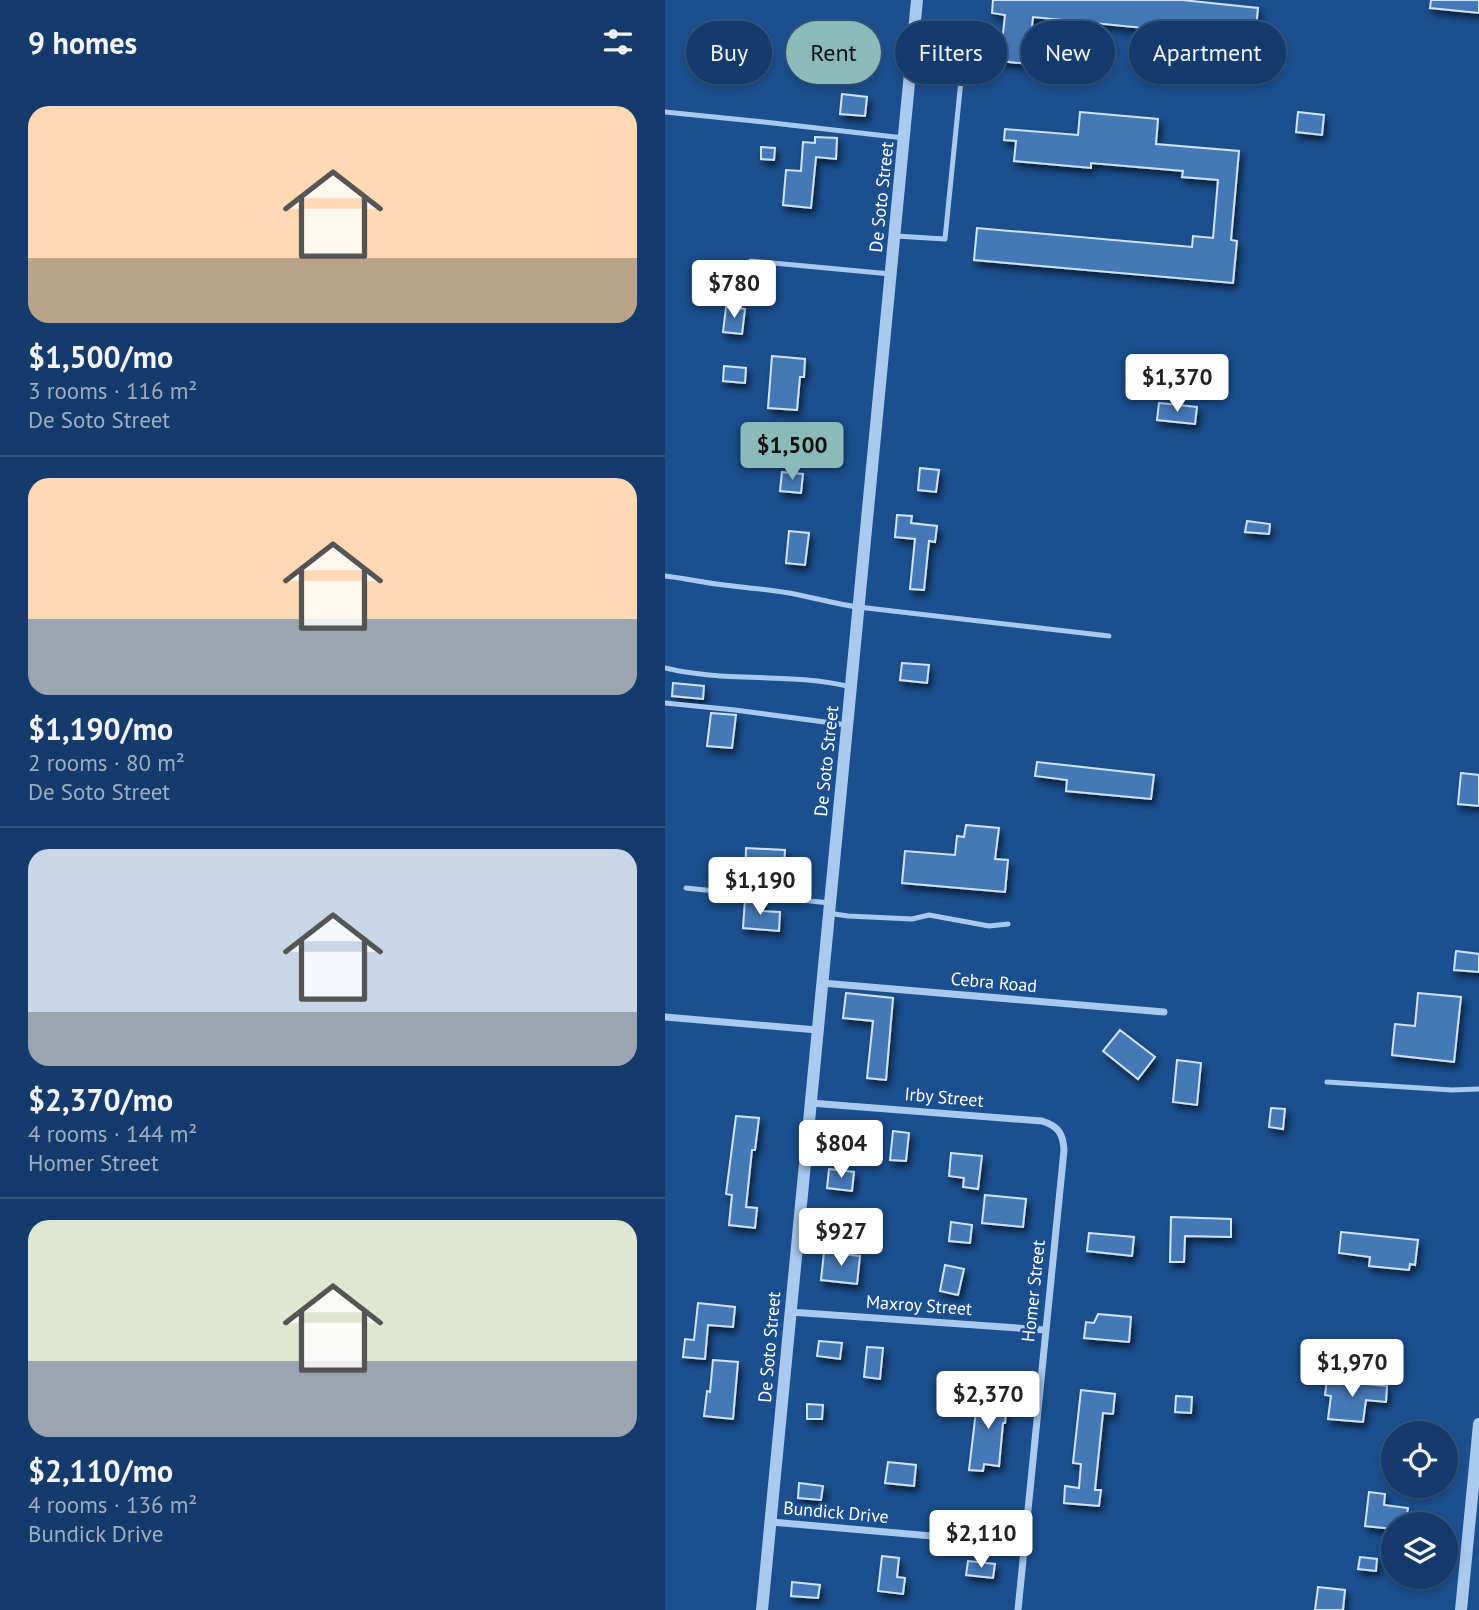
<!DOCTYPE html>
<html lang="en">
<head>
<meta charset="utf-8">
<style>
	body { margin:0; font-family:"PT Sans",sans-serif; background:#214673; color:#f1f3f6; height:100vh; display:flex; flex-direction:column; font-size:26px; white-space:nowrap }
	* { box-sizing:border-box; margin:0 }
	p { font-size:23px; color:#9dadc1 }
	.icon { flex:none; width:38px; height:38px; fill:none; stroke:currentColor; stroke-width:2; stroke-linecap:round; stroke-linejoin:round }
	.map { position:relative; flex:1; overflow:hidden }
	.drawer { display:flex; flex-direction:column; background:#143b6b; width:665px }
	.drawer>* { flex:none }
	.top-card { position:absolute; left:21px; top:21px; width:665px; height:63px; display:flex; gap:14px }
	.tools { position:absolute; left:716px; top:1421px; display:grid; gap:14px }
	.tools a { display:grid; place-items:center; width:77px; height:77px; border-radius:50%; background:#143b6b; box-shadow:0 4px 10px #0003,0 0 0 2px #33557e; font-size:35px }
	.price { position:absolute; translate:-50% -60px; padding:0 16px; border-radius:7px; background:#fff; color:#222; font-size:23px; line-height:46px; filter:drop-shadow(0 2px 4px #0008) }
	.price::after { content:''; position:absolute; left:50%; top:42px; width:21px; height:16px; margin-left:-10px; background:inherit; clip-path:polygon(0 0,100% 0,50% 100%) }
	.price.active { background:#8bbbb9; color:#111 }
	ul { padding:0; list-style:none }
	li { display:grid; align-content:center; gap:14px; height:371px; padding:0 28px }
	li+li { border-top:2px solid #33557e }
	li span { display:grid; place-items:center; height:217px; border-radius:21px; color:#555 }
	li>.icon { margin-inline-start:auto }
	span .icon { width:126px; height:126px; fill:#fffc; stroke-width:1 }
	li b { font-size:30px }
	h2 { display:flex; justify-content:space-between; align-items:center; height:84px; padding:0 28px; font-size:30px }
	.pill { padding:0 24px; border-radius:32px; background:#143b6b; box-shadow:0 4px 10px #0003,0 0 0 2px #33557e; font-size:24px; line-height:63px }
	.pill.active { background:#8bbbb9; color:#111 }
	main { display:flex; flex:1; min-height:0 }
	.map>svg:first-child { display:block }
</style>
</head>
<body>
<main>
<section class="drawer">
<h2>9 homes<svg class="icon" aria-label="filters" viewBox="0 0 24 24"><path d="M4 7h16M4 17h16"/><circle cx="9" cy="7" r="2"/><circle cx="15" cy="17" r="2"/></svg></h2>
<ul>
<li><span style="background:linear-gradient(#ffd9b3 70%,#b9a48a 0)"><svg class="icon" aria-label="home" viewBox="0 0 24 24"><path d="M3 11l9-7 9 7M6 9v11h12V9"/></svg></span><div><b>$1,500/mo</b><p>3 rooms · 116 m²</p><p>De Soto Street</p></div></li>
<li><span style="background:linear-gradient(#ffd9b3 65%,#9aa5b1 0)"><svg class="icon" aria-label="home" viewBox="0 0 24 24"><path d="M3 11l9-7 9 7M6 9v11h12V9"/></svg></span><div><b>$1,190/mo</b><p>2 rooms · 80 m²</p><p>De Soto Street</p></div></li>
<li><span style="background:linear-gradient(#c9d6e8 75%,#9aa5b1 0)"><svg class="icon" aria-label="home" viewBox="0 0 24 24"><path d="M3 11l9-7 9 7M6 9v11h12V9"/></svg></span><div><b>$2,370/mo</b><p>4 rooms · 144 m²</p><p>Homer Street</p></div></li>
<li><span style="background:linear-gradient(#dfe7d0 65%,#9aa5b1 0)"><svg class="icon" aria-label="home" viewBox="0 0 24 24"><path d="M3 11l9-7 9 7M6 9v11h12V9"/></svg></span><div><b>$2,110/mo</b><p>4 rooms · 136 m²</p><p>Bundick Drive</p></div></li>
</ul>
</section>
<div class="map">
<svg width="814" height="1610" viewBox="0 0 814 1610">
	<defs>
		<filter id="shadow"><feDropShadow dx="3" dy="5" stdDeviation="3.5" flood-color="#0009"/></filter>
	</defs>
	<rect width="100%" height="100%" fill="#1b4f8f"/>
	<!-- building -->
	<path fill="#4478b7" stroke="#cfe3fa" stroke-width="2" filter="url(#shadow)" d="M328,0H517L593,8L590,39L368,17L363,64L335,61L340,15L327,13Z
		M766,0H814V13L765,8Z
		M158,41L184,44V52H187L186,67L156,64Z
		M177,94L202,97L200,116L175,114Z
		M415,112L493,119L491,144L574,151L566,240L572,241L568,283L309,260L312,228L527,247L528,236L548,238L553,180L517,177L518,171L426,163V168L349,161L351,141L339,140L340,129L413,135Z
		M633,112L659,115L657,135L631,132Z
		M150,137L172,138L171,159L151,157L146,208L118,205L121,170L136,171L138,142L150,143Z
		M96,147L110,148L109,160L96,159Z
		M61,307L80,309L77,334L58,332Z
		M107,356L140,359L139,377H135L132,410L103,408Z
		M59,366L81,368L80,383L58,381Z
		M494,403L532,407L530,424L492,420Z
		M255,468L274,470L271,492L253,490Z
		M117,472L138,474L136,493L115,491Z
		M232,515L247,516L246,523L272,526L270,542L264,541L259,590L245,589L250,539L230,537Z
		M582,521L605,524L604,534L580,532Z
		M124,531L144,533L140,565L121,563Z
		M237,663L264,665L262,683L235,680Z
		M8,683L39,686L38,699L7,696Z
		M46,713L71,715L67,748L42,746Z
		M372,762L489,775L486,799L401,791L402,780L370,776Z
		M796,773L814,775V806L793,804Z
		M301,825L334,828L330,859L343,860L340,892L237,883L240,851L290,855L292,836L299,837Z
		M81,848L120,850L118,882L98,881L97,891L81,889V880H80Z
		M80,899L97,901L96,911L115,912L114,931L78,928Z
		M791,951L814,954V972L789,970Z
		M181,993L228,998L221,1080L202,1078L208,1021L178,1018Z
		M753,993L796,997L789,1062L727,1055L730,1024L750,1026Z
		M455,1030L490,1057L473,1079L438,1051Z
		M512,1060L536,1063L532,1105L508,1102Z
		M606,1108L620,1109L618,1129L604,1127Z
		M71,1116L94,1118L90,1150H87L81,1207L92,1208L90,1228L64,1225L67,1195L61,1194Z
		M167,1130L189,1132L187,1150L165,1148Z
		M228,1131L244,1133L241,1161L225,1160Z
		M286,1153L317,1156L313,1189L298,1187L299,1178L284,1176Z
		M164,1169L189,1172L187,1191L162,1188Z
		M320,1195L361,1199L358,1227L317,1223Z
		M506,1217L566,1219V1237L520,1236L519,1262H505Z
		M286,1222L307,1225L305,1243L284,1241Z
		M676,1232L753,1240L750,1265L745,1264L744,1270L704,1266L705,1257L674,1253Z
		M424,1233L469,1237L467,1256L422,1251Z
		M159,1252L195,1256L192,1284L156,1280Z
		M280,1265L299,1269L293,1295L275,1291Z
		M33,1303L70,1307L68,1327L43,1325L40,1359L18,1357L20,1339L29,1340Z
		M433,1314L466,1317L464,1342L419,1338L421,1322L429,1323Z
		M154,1341L177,1343L175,1359L152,1356Z
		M202,1347L218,1348L215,1379L199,1377Z
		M48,1360L73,1362L68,1419L39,1416L42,1391L45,1392Z
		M662,1380L722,1386L721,1402L701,1400L698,1422L663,1419L666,1396L660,1395Z
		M416,1390L450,1394L448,1414L438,1413L430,1490H436L434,1506L399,1503L400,1486L414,1488L416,1464L408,1463Z
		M313,1394L343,1397L340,1423H338L334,1466L319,1464L318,1471L304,1470Z
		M511,1396L527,1397L526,1413L510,1412Z
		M142,1404L158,1405L157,1419H142Z
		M223,1462L251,1465L249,1486L220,1483Z
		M134,1483L158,1486L156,1500L133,1498Z
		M704,1492L720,1494L719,1505L743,1508L741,1524H728V1529L700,1526Z
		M217,1556L234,1558L232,1577L240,1578L238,1594L213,1591Z
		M695,1557L712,1559L711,1571L693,1569Z
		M303,1561L330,1564L328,1578L301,1575Z
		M127,1582L155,1585L153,1598L126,1596Z
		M653,1587L680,1590L678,1610H650Z"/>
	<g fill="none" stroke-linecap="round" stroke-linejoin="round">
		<!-- service -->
		<path stroke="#a9c9ee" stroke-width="5" d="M0,112L99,122L239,138
			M231,236L280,239L297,70L246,64
			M86,261L226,274
			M0,576C20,578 39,583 59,585C81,588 103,589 124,593C147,597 170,604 193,607L444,636
			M0,668C61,683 125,672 186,687
			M0,703L70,710L182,725
			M21,888L165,903
			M163,913L183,916L247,919L264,915L324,926L343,924
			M662,1082L787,1090L814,1089"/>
		<!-- minor -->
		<path stroke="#a9c9ee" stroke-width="7" d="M157,983L499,1012
			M0,1017L152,1030
			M145,1103L377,1121C393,1126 398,1133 399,1150L353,1610
			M125,1312L380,1330
			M106,1522L359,1544"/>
		<!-- tertiary -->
		<path stroke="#a9c9ee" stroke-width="12" d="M97,1610L252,0
			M796,1610L814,1424"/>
	</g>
	<g text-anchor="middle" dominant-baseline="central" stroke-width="5" stroke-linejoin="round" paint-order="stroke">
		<!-- street labels -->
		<g font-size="18" fill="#fff" stroke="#1b4f8f">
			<text transform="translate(216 197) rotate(-84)">De Soto Street</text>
			<text transform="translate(161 761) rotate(-84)">De Soto Street</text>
			<text transform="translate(329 982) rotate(5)">Cebra Road</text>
			<text transform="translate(279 1097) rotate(5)">Irby Street</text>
			<text transform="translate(368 1291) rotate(-84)">Homer Street</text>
			<text transform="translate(254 1305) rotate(4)">Maxroy Street</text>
			<text transform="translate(104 1347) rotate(-85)">De Soto Street</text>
			<text transform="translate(171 1512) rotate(5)">Bundick Drive</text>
		</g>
	</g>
</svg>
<div class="tools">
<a><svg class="icon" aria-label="locate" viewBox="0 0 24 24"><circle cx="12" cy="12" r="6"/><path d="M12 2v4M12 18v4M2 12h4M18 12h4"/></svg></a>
<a><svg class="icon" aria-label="layers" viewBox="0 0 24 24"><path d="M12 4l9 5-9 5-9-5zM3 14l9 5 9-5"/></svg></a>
</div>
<b class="price" style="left:69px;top:320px">$780</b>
<b class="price" style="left:512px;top:414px">$1,370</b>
<b class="price active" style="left:127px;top:482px">$1,500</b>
<b class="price" style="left:95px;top:917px">$1,190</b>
<b class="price" style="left:176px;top:1180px">$804</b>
<b class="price" style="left:176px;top:1268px">$927</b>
<b class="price" style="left:687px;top:1399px">$1,970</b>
<b class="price" style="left:323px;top:1431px">$2,370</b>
<b class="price" style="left:316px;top:1570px">$2,110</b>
<div class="top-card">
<a class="pill">Buy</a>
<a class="pill active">Rent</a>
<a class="pill">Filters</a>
<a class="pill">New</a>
<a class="pill">Apartment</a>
</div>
</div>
</main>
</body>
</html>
